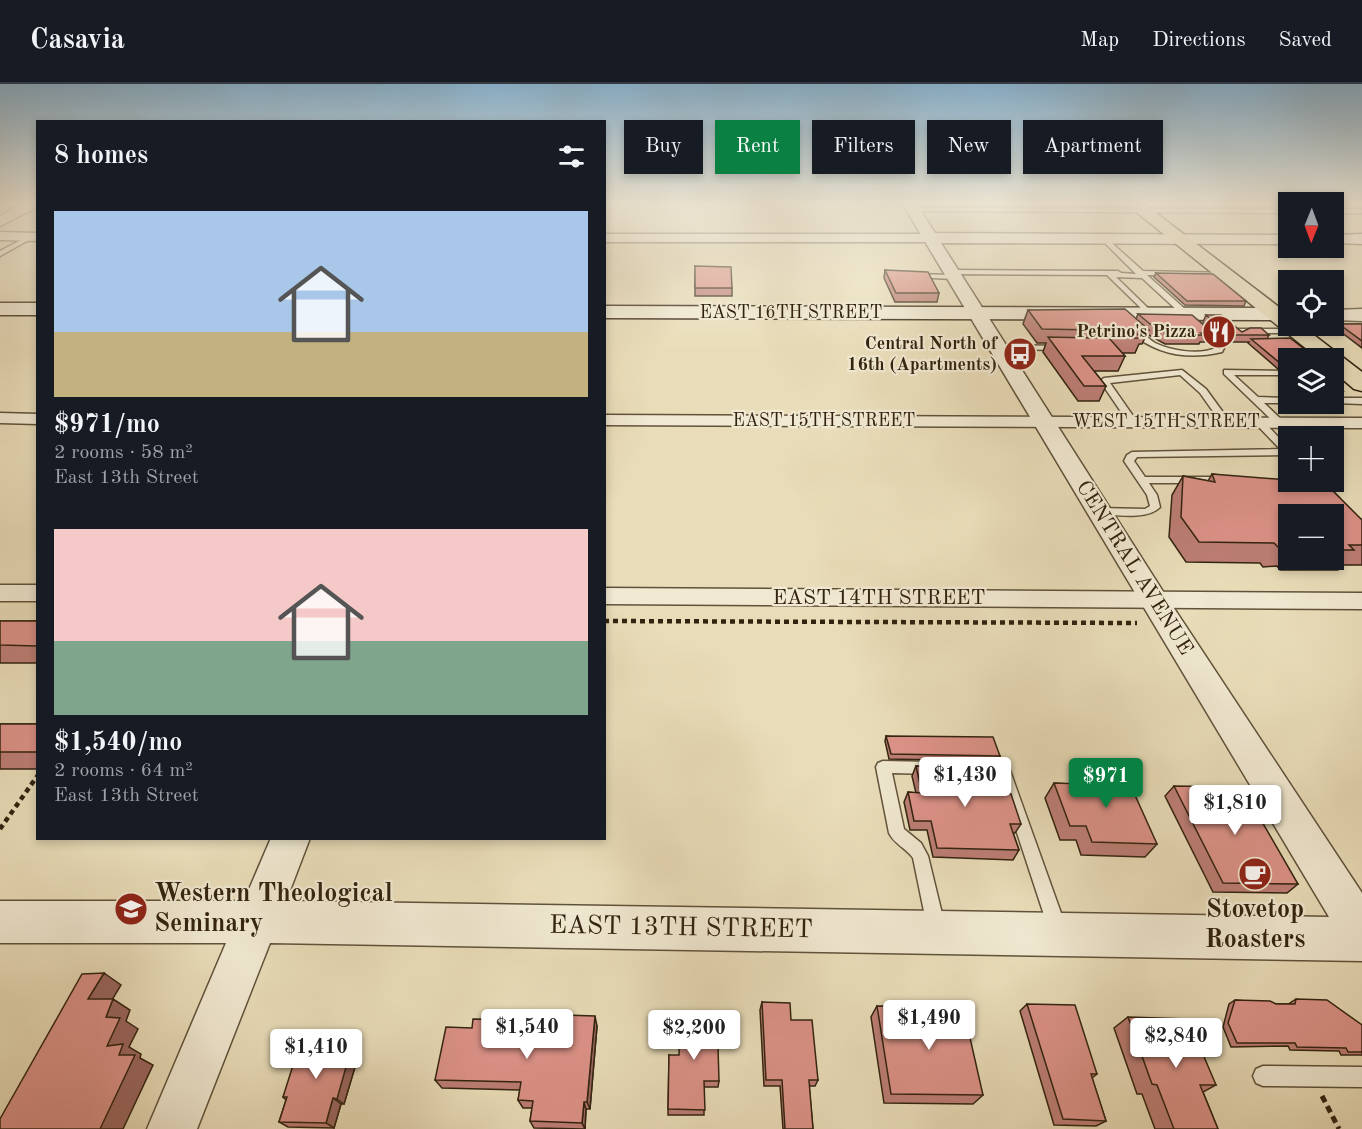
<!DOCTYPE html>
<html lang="en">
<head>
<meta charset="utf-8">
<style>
	body { margin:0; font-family:"Old Standard TT",serif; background:#20242c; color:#f1f3f6; height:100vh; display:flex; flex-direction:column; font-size:22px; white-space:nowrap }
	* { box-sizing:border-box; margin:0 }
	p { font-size:20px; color:#9ea1a6 }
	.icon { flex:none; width:33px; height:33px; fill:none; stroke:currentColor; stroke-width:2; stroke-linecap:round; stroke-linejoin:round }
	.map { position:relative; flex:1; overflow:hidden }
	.panel { position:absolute; left:36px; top:36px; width:570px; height:720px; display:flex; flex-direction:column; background:#171b24; border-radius:0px; box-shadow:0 3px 9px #0003 }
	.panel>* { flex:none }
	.top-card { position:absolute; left:624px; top:36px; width:570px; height:54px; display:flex; gap:12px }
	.needle { width:39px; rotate:181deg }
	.tools { position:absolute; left:1278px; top:108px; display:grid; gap:12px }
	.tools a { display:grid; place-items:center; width:66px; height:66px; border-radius:0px; background:#171b24; box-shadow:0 3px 9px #0003; font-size:30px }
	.price { position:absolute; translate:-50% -51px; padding:0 14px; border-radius:6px; background:#fff; color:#222; font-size:20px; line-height:39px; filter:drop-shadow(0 2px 3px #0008) }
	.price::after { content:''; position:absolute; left:50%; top:36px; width:18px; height:14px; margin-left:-9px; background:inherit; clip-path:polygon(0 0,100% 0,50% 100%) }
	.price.on { background:#0b8043; color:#fff }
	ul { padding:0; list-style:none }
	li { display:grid; align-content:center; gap:12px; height:318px; padding:0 18px }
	li span { display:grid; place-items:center; height:186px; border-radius:0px; color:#555 }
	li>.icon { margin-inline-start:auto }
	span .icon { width:108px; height:108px; fill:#fffc; stroke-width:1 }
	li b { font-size:26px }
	h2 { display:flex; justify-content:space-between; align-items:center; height:72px; padding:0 18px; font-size:26px }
	.pill { padding:0 21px; border-radius:0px; background:#171b24; box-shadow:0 3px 9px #0003; font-size:21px; line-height:54px }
	.pill.on { background:#0b8043; color:#fff }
	header { display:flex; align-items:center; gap:36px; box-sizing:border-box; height:84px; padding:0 30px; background:#171b24; border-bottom:2px solid #363941 }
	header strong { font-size:28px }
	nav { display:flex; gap:33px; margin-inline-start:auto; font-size:21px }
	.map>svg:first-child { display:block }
</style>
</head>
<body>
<header>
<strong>Casavia</strong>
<nav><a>Map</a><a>Directions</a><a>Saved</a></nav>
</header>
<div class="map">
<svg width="1362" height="1045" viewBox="0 0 1362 1045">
	<rect width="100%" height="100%" fill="#e9ddb9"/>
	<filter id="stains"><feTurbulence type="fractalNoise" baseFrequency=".00333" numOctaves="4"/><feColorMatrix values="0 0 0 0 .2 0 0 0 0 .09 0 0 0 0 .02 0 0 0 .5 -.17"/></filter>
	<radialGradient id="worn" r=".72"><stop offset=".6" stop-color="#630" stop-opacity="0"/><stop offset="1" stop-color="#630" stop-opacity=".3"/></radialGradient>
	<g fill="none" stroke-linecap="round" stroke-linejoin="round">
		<defs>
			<path id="service" d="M913,124L1288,125V129L911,127Z
				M1334,125H1362V129H1334Z
				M29,152L34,153L0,172V167Z
				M1101,153H1105L1143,187L1226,189L1227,190L1224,192L1147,191L1224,260L1225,262L1222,268C1188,276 1157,271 1130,248V244C1139,244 1147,254 1155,259C1172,267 1201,272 1217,263L1142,194L1116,193L1152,228L1153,230L1149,232L1107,191L951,190L948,188L951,186L1118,187L1121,189L1136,190L1101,155Z
				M914,190L954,191L957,193L954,195L912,193L911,192Z
				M1233,245H1297L1301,247L1297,249H1233Z
				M995,261L1060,262L1064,264L1060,266L998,265H995Z
				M1182,286L1206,305L1230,338L1228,340H1222L1200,309L1180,291L1110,299L1138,339L1133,342L1130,341L1100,297L1104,294Z
				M1224,286L1288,287V291H1234L1258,313L1288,314V319H1264L1283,337V341H1277L1224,290Z
				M1362,314V320L1334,319V314Z
				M1259,335L1262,336L1288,363V371L1137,373L1134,377L1145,393H1224L1229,396L1224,399H1149L1157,411L1160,423C1149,436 1115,431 1098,430L1093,427L1098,424L1145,425L1150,422L1147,411L1124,377L1127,371L1132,368L1280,365L1256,340L1254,338Z
				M1313,398H1323L1339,414L1334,417L1330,416Z
				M883,677L931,678L936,680L938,684L936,688L931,690L892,689L904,745L921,759L928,772L945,842L942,848L936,851L930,848L927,842L913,774C906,764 894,760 889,749L876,683L878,679Z
				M978,678L1008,681L1066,843L1063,849L1057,852L1051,849L1048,843L998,691L973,688L971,684L973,680Z
				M1263,982L1362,983V1003L1263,1002L1256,999L1253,992L1256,985Z"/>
			<path id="minor" d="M0,148L38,149V157L0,156Z
				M604,150H931L937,154L931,158H604Z
				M0,329L38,330V340L0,339Z
				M604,331L1362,334V344L604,341Z
				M0,501H38V517H0Z
				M604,504L1362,509V525L604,520Z"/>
			<path id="tertiary" d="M24,119H38V123L0,142V132Z
				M902,119H916L935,149L1288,151V160L941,159L1164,509L1362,809V877L270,859L197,1045H147L226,859H0V817H244L271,754H310L286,817L1329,833Z
				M1362,150V160L1334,159V151Z
				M1362,225V237L1334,236V226Z"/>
			<path id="secondary" d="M0,219H38V231H0Z
				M604,222L1276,224L1283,226L1286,230L1283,234L1276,236L604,234Z"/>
			<path id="primary" d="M1125,119H1143L1288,230V242H1302L1362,288V307L1354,305L1334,288V274H1318Z"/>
		</defs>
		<!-- service casing -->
		<use href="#service" stroke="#60523a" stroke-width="3"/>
		<!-- minor casing -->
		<use href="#minor" stroke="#60523a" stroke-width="3"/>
		<!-- tertiary casing -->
		<use href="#tertiary" stroke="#60523a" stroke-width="3"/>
		<!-- secondary casing -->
		<use href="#secondary" stroke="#322310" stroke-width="3"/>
		<!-- primary casing -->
		<use href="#primary" stroke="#322310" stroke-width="3"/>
		<!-- path-far1 -->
		<path stroke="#322310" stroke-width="4.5" stroke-dasharray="5 4" stroke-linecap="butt" d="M604,537L1137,539
			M0,745L38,691"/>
		<!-- path -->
		<path stroke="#322310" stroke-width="5" stroke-dasharray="7 4.5" stroke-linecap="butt" d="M1322,1012L1339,1045"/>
		<!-- service -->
		<use href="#service" fill="#f1e9d2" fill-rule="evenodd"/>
		<!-- minor -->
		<use href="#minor" fill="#f1e9d2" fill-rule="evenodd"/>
		<!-- tertiary -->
		<use href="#tertiary" fill="#f1e9d2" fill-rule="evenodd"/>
		<!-- secondary -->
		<use href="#secondary" fill="#f1e9d2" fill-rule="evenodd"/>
		<!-- primary -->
		<use href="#primary" fill="#e9ddb9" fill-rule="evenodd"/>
	</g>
	<!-- wall -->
	<path fill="#bd7e75" stroke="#322310" stroke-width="1.5" fill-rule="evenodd" d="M695,182L732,204V212H695Z
		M885,186L939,209L937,218H895L884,194Z
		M1156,189L1246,217L1244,222L1185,221L1154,193Z
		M1028,226L1136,235L1138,230L1213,249L1208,258H1200L1199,260H1165L1147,250L1142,260H1139L1135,269H1121L1125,272L1118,287H1094L1106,302L1099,317H1078L1043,268L1046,259H1037L1023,240Z
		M1206,231L1242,248L1269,251L1267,255L1288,274V285H1278L1248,259L1249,258H1225L1203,238Z
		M1339,240H1362V264L1337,245Z
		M1334,299L1343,307L1339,312H1334Z
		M1212,390L1306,402L1362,436V481H1342L1338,486H1280L1277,482L1263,483L1260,479L1186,478L1169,453L1172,411L1183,392L1208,397ZM1288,430H1334V476H1288Z
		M0,537H38V579H0Z
		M0,640H38V685H0Z
		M886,652L1000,672L997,677L889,675L885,657Z
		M916,682L1001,710L1021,740L1015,749H1013L1019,766L1013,776L933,773L927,746H910L904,718L908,708L916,709L912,692Z
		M1077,688L1157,760L1145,773L1081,771L1076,756H1060L1045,714L1054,699L1069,700Z
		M1174,702L1298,800L1287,809L1213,808L1165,712Z
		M1296,915L1362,941V971H1341L1339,967L1290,966L1288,962L1231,963L1223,943L1229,920L1235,916L1276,920H1290V919Z
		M762,918L791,936L818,996L815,1002H809L813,1045H783L780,1002H764L760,926Z
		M1027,920L1097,990L1092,994L1106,1037L1096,1042L1054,1041L1020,927Z
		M877,922L983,1011L973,1020L884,1019L871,933Z
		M1128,933L1216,1001L1203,1008L1218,1045H1155L1142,1010H1137L1114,944Z
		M597,942L590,1025H586L585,1045L534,1044L530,1037L532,1024H523L518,1016L520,1006L442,1004L435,996L472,944Z
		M359,960L352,980L355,983L344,1020H341L334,1044L288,1043L279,1038L286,1016L283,1013L299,975Z
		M669,971L719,997L718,1003H704V1031H668Z"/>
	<!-- shaded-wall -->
	<path fill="#9a665f" stroke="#322310" stroke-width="1.5" d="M104,889L121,901L106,926L88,915Z
		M113,915L130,926L126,937L138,945L129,963L141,970L140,974L153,981L123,1045H100L119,971L107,962L106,933Z
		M595,932L597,942L590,1025L587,1018Z
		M352,953L359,960L352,980L355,983L344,1020L337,1015L344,976Z
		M333,1014L341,1020L334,1044L326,1039Z
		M584,1018L586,1025L585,1045L582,1039Z"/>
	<!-- building -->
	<path fill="#dc9288" stroke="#322310" stroke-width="1.5" d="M695,182L731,183L732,204H695Z
		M885,186L928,188L939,209H896Z
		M1156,189L1213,190L1246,217H1187Z
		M1125,225L1149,246H1133L1141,254H1109L1125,272H1082L1106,302H1084L1048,253L1096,254L1102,249L1096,246L1042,245L1028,226Z
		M1138,230L1192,231L1213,249H1201L1204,251H1169L1150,240Z
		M1206,231H1221L1242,248L1250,244H1261L1269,251H1229Z
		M1339,240H1362V257Z
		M1290,254L1316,274H1288V281L1281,280L1251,255Z
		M1334,299L1343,307H1334Z
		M1212,390L1288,396V398H1302L1306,402H1328L1362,436V461H1349L1354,466H1334V430H1288V463H1278L1274,459L1199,458L1181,433L1183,392L1215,398Z
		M0,537H38V562L0,561Z
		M0,640H38V668H0Z
		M886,652L993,653L1000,672L891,670Z
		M916,682L993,683L1001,710H1011L1021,740H1010L1019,766L937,764L931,737H914L908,708L922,709Z
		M1077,688L1125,689L1157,760L1092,758L1086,742H1070L1054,699L1082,700Z
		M1174,702L1242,703L1298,800L1223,799Z
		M104,889L88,915H113L106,933L120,934L107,962L123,960L119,971H135L100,1045H0V1035L82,890Z
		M1296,915L1327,916L1362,941V968H1348L1346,964L1297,963L1295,959H1237L1228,939L1235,916L1270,917L1276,920H1295Z
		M762,918L790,919L791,936H812L818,996H809L813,1045H785L782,996H766Z
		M1027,920L1075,921L1097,990H1091L1106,1037L1063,1035Z
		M877,922L963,923L983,1011L891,1010Z
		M680,927L717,928L719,997H704L705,1026L668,1025L669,971H679Z
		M531,930L595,932L587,1018H584L582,1039L530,1037L533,1017L518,1016L521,998L435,996L446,943L472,944L473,935L530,936Z
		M1128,933L1188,935L1216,1001H1200L1218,1045H1174L1157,1001L1152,1000Z
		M308,951L352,953L344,976H348L337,1015L333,1014L326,1039L279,1038L287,1013H283L295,975H299Z"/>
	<!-- sky -->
	<linearGradient id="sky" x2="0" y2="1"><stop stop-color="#89b6d5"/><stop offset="0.45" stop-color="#f5f0e0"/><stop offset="1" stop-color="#f5f0e0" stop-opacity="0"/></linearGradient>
	<rect width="1362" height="265" fill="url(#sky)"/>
	<!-- icons -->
	<defs>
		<symbol id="restaurant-disc" viewBox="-11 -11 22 22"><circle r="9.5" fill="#8f2418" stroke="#f1e9d2"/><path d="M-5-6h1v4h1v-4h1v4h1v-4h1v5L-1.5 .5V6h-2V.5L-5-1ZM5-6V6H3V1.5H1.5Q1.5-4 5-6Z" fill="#fff"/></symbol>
		<symbol id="bus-disc" viewBox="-11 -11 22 22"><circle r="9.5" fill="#8f2418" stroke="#f1e9d2"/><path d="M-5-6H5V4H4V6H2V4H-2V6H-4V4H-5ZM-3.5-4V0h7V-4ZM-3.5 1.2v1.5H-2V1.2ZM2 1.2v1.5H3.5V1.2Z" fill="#fff"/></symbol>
		<symbol id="cafe-disc" viewBox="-11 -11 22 22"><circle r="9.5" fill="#8f2418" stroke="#f1e9d2"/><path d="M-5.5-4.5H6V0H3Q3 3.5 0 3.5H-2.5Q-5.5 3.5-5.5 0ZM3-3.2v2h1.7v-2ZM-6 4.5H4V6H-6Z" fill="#fff"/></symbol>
		<symbol id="university-disc" viewBox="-11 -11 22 22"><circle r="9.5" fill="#8f2418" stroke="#f1e9d2"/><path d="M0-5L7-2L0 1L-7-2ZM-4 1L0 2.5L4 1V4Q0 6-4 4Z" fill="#fff"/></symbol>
	</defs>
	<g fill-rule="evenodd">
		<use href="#restaurant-disc" x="1200" y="229" width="38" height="38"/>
		<use href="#bus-disc" x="1001" y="251" width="38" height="38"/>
		<use href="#cafe-disc" x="1236" y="771" width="38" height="38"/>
		<use href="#university-disc" x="112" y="806" width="38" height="38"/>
	</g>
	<g text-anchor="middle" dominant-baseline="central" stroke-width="4.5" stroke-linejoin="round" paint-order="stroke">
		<!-- far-street labels -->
		<g font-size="18" fill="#322310" stroke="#f1e9d2">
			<text x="791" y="229">EAST 16TH STREET</text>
			<text x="824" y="337">EAST 15TH STREET</text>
			<text x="1166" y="338">WEST 15TH STREET</text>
		</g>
		<!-- far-poi labels -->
		<g font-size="18" font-weight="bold" fill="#322310" stroke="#f1e9d2" text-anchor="end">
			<text x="1196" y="248">Petrino's Pizza</text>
			<text x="997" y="260">Central North of<tspan x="997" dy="21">16th (Apartments)</tspan></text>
		</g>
		<!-- street labels -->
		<g font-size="21" fill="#322310" stroke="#f1e9d2">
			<text transform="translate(1134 484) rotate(58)">CENTRAL AVENUE</text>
			<text x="879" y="514">EAST 14TH STREET</text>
		</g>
		<!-- near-poi labels -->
		<g font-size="26" font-weight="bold" fill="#322310" stroke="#f1e9d2" text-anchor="start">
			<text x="154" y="810">Western Theological<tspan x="154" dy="30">Seminary</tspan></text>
			<text x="1255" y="826" text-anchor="middle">Stovetop<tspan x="1255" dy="30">Roasters</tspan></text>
		</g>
		<!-- near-street labels -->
		<g font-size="26" fill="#322310" stroke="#f1e9d2">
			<text transform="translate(681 844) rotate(1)">EAST 13TH STREET</text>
		</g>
	</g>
	<rect width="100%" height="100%" filter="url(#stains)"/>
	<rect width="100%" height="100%" fill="url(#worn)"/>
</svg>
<div class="tools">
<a><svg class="needle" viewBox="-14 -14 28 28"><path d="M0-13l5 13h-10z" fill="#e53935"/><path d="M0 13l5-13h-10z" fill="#9ea1a6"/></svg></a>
<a><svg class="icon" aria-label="locate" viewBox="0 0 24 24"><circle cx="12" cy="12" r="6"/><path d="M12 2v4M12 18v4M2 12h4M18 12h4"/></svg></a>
<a><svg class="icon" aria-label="layers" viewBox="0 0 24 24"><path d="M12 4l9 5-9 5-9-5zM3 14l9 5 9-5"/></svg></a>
<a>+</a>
<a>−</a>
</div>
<b class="price" style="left:965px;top:724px">$1,430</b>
<b class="price on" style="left:1106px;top:725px">$971</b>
<b class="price" style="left:1235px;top:752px">$1,810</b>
<b class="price" style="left:929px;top:967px">$1,490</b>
<b class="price" style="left:527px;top:976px">$1,540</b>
<b class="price" style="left:694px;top:977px">$2,200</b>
<b class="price" style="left:1176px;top:985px">$2,840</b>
<b class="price" style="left:316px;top:996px">$1,410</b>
<div class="top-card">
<a class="pill">Buy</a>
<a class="pill on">Rent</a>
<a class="pill">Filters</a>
<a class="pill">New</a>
<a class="pill">Apartment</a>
</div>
<section class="panel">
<h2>8 homes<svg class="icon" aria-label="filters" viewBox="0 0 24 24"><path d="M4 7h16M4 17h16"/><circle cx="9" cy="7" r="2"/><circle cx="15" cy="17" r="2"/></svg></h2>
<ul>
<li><span style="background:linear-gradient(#a9c7e8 65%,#c2b280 0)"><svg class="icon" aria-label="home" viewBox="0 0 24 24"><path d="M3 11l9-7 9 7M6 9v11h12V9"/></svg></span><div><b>$971/mo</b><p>2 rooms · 58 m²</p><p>East 13th Street</p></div></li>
<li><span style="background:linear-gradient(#f6c9c9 60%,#7fa58c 0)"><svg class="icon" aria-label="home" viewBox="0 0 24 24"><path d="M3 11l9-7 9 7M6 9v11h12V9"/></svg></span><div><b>$1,540/mo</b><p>2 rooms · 64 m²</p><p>East 13th Street</p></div></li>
</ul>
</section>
</div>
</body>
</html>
